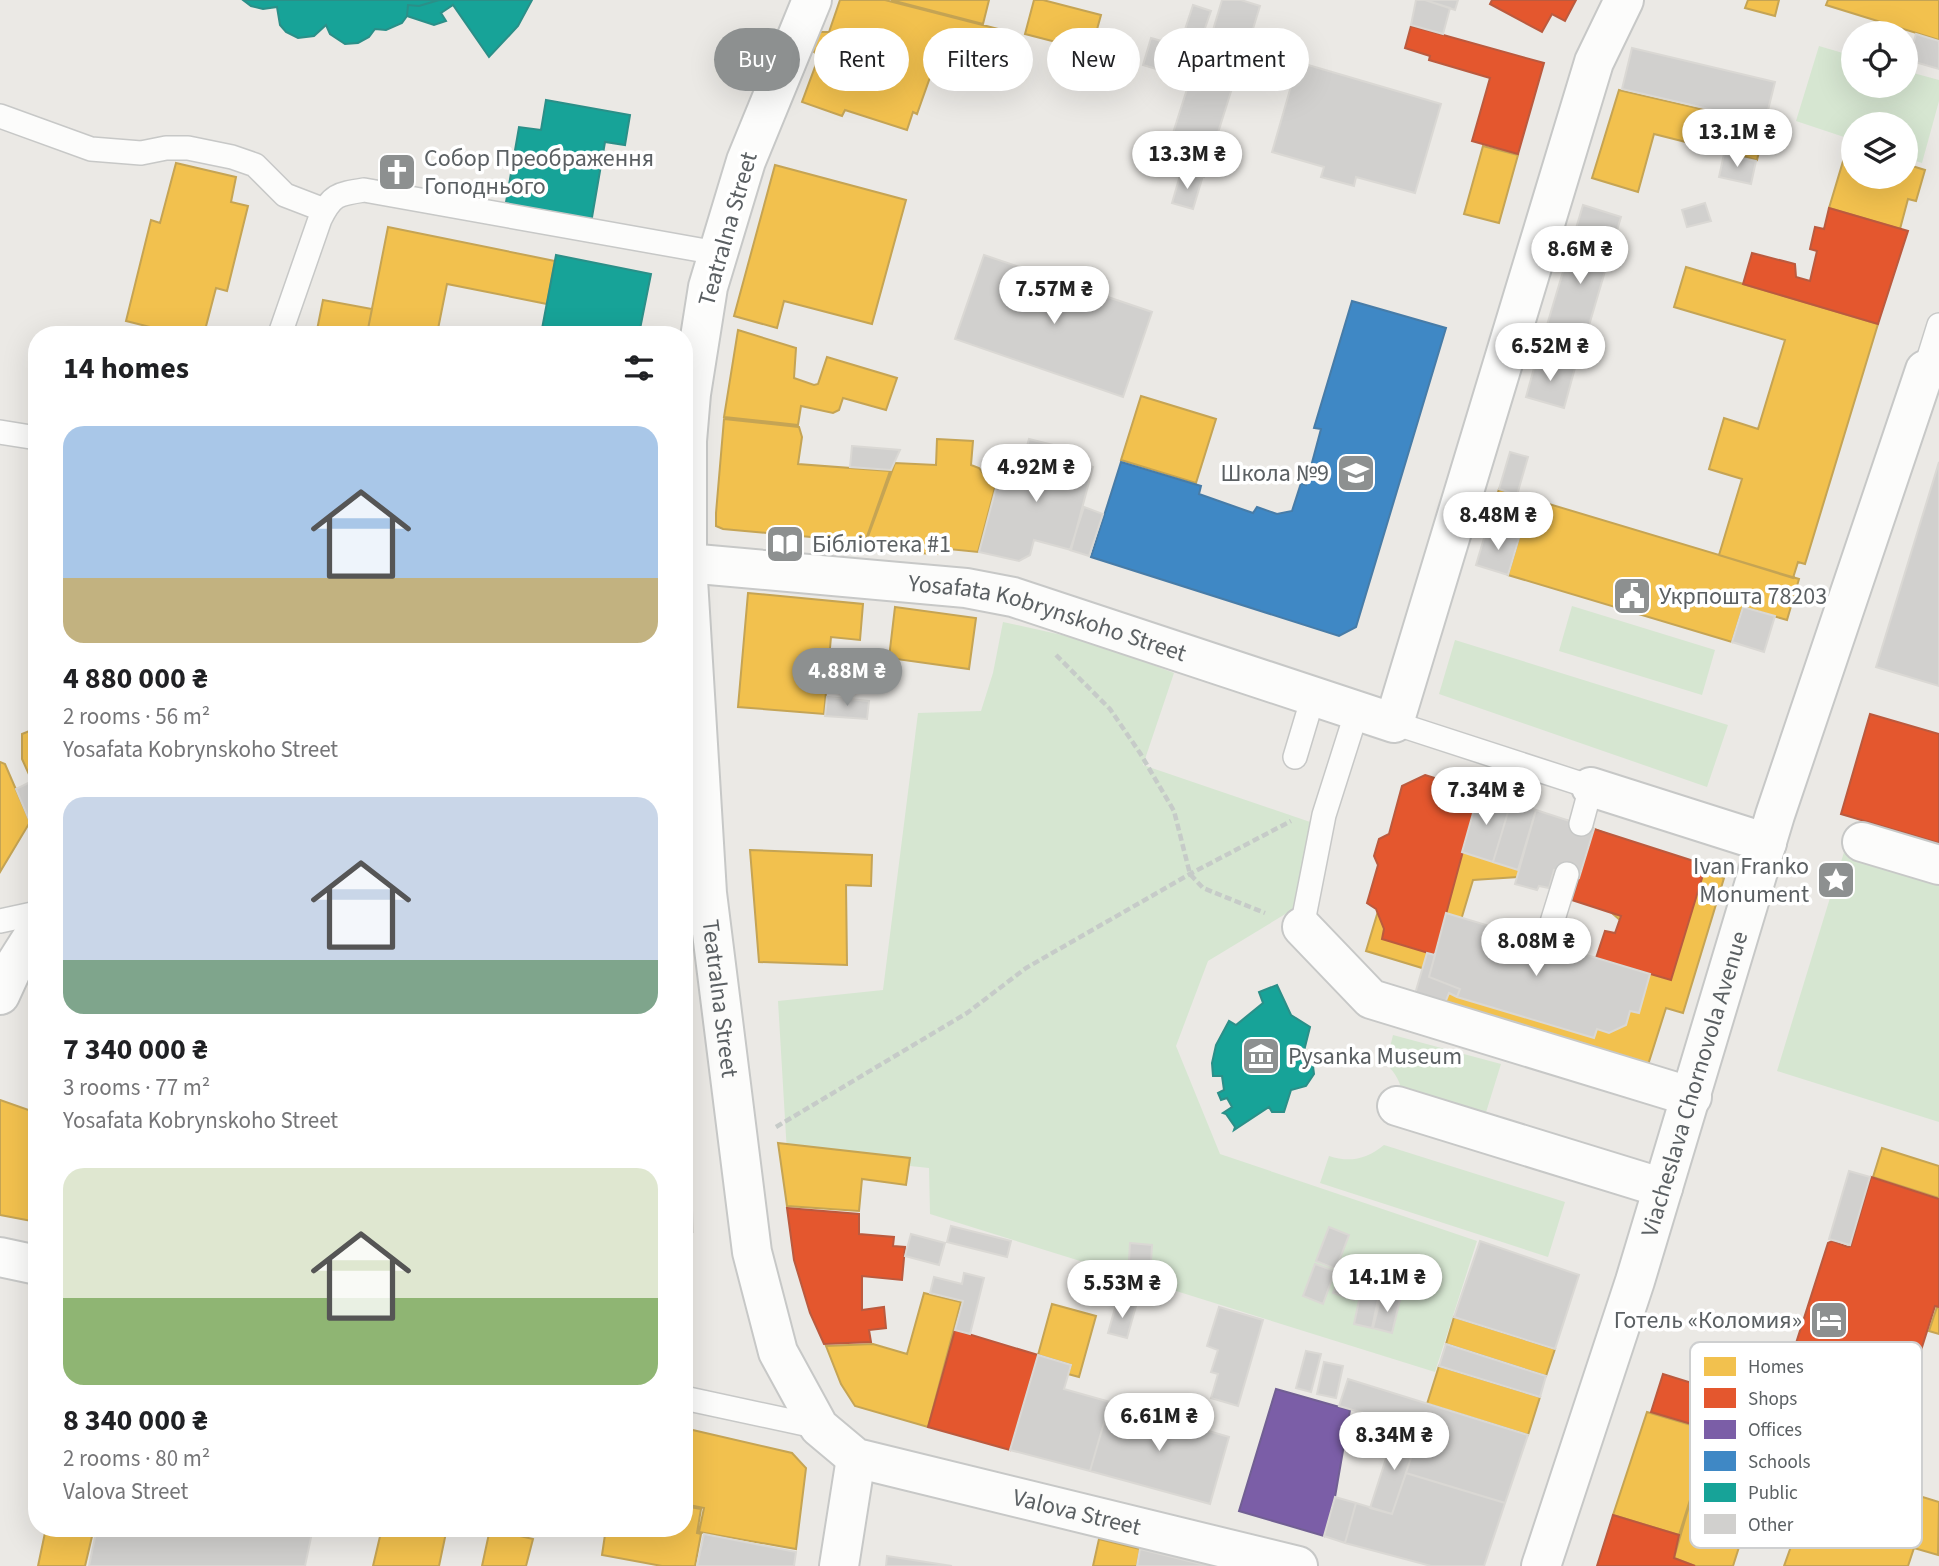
<!DOCTYPE html>
<html lang="en">
<head>
<meta charset="utf-8">
<style>
	body { margin:0; font-family:"Source Sans 3",sans-serif; background:#f6f6f6; color:#202124; height:100vh; display:flex; flex-direction:column; font-size:26px; white-space:nowrap }
	* { box-sizing:border-box; margin:0 }
	p { font-size:23px; color:#757577 }
	.icon { flex:none; width:38px; height:38px; fill:none; stroke:currentColor; stroke-width:2; stroke-linecap:round; stroke-linejoin:round }
	.map { position:relative; flex:1; overflow:hidden }
	.drawer { position:absolute; left:28px; top:326px; width:665px; height:1211px; display:flex; flex-direction:column; background:#fff; border-radius:28px; box-shadow:0 7px 28px #0002 }
	.drawer>* { flex:none }
	.banner { position:absolute; left:714px; top:28px; width:665px; height:63px; display:flex; gap:14px }
	.buttons { position:absolute; left:1841px; top:21px; display:grid; gap:14px }
	.buttons a { display:grid; place-items:center; width:77px; height:77px; border-radius:50%; background:#fff; box-shadow:0 7px 28px #0002; font-size:35px }
	.price { position:absolute; translate:-50% -60px; padding:0 16px; border-radius:24px; background:#fff; color:#222; font-size:23px; line-height:46px; filter:drop-shadow(0 2px 4px #0008) }
	.price::after { content:''; position:absolute; left:50%; top:42px; width:21px; height:16px; margin-left:-10px; background:inherit; clip-path:polygon(0 0,100% 0,50% 100%) }
	.price.active { background:#8d9090; color:#fff }
	ul { padding:0; list-style:none }
	li { display:grid; align-content:center; gap:14px; height:371px; padding:0 35px }
	li span { display:grid; place-items:center; height:217px; border-radius:21px; color:#555 }
	li>.icon { margin-inline-start:auto }
	span .icon { width:126px; height:126px; fill:#fffc; stroke-width:1 }
	li b { font-size:30px }
	h2 { display:flex; justify-content:space-between; align-items:center; height:84px; padding:0 35px; font-size:30px }
	.pill { padding:0 24px; border-radius:32px; background:#fff; box-shadow:0 7px 28px #0002; font-size:24px; line-height:63px }
	.pill.active { background:#8d9090; color:#fff }
	.map>svg:first-child { display:block }
</style>
</head>
<body>
<div class="map">
<svg width="1939" height="1566" viewBox="0 0 1939 1566">
	<rect width="100%" height="100%" fill="#ebe9e5"/>
	<!-- green -->
	<path fill="#d6e6d1" d="M1819,46L1853,56V86H1906V71L1939,80V101L1922,163L1906,158V124H1853V140L1796,121Z
		M1572,606L1715,650L1702,695L1559,651Z
		M1003,622L1089,641L1174,673L1143,765L1319,825L1292,910L1208,961L1176,1046L1220,1154L1477,1241L1435,1372L930,1214L929,1168L787,1153L778,1001L883,990L918,713L981,711L993,673Z
		M1455,640L1728,725L1707,787L1439,694Z
		M1852,826L1939,852V1122L1777,1071Z
		M1393,1035L1501,1064L1483,1122L1403,1097C1401,1083 1396,1073 1386,1064Z
		M1384,1145L1565,1202L1548,1257L1320,1183L1329,1156C1350,1163 1367,1159 1384,1145Z"/>
	<!-- homes -->
	<path fill="#f2c14e" stroke="#c5a454" stroke-width="2" fill-rule="evenodd" d="M840,0H885L1010,32L1002,68L939,52L917,114L913,112L907,130L845,110L842,116L802,102L819,56L814,52L813,48L816,36L821,32H829Z
		M891,0H989L983,24Z
		M1034,0H1043L1101,15L1091,51L1025,34Z
		M1748,0H1779L1775,16L1745,8Z
		M1828,0H1939V40L1826,5Z
		M1619,90L1766,124L1757,160L1654,134L1638,192L1592,178Z
		M1483,146L1518,155L1499,223L1464,214Z
		M1847,148L1853,149V177H1906V164L1925,170L1916,201L1908,199L1900,229L1829,208Z
		M176,163L236,177L231,202L248,206L227,291L216,288L204,334H178L126,321L151,220L160,223Z
		M775,165L906,200L872,324L784,301L777,328L734,316Z
		M388,227L555,261L547,304L447,284L437,334H367Z
		M1686,267L1878,324L1805,564L1798,562L1793,578L1719,555L1742,479L1709,469L1724,418L1758,429L1785,340L1674,307Z
		M323,300L372,309L367,334H340L317,330Z
		M738,330L796,348L794,378L814,385L818,384L827,357L897,378L886,410L843,398L839,410L833,413L801,406L798,425L724,417Z
		M1141,396L1216,419L1196,483L1121,460Z
		M724,419L799,427L802,437L798,464L890,471L865,542L723,529L716,526V513Z
		M937,439L973,441L971,465L979,468L986,477L997,480L978,552L939,548V554L916,553L917,546L866,542L895,463L936,465Z
		M1499,489L1799,579L1787,620L1743,607L1732,642L1508,575L1519,538L1487,528Z
		M748,593L863,604L860,640L831,637L824,714L738,707Z
		M895,607L976,618L969,669L889,658Z
		M37,728V792L22,759V734Z
		M0,762L5,764L30,822L0,872Z
		M1416,785L1581,824L1724,878L1683,1013L1666,1008L1647,1068L1436,1004L1445,975L1366,951ZM1567,874L1628,927L1613,977L1458,930L1473,880Z
		M750,850L872,855L871,886L846,885L847,965L759,962Z
		M0,1100L37,1113V1222L0,1215Z
		M778,1143L910,1158L906,1185L862,1179L859,1211L787,1206Z
		M1882,1148L1939,1166V1198L1873,1177Z
		M924,1293L961,1302L928,1427L855,1406L841,1384L826,1346L873,1344L907,1354Z
		M1052,1304L1096,1316L1079,1377L1068,1374L1071,1365L1038,1355Z
		M1937,1307L1939,1308V1334L1929,1331Z
		M1454,1317L1555,1349L1546,1376L1446,1344Z
		M1439,1366L1540,1397L1528,1435L1427,1404Z
		M1647,1412L1817,1462L1805,1506L1710,1479L1707,1488L1695,1484L1679,1535L1613,1515Z
		M684,1428L792,1453L806,1468L796,1549L699,1532L704,1508L684,1504Z
		M1695,1485L1753,1503L1733,1566H1695L1674,1558Z
		M1916,1495L1939,1502L1938,1555L1914,1548L1908,1566H1784L1793,1541L1809,1546L1816,1526L1832,1523L1859,1531L1866,1513Z
		M684,1506L701,1509L697,1533L701,1534L695,1566H662L602,1555L606,1528H684Z
		M46,1528H94L85,1566H38Z
		M382,1528H447L439,1566H373Z
		M490,1529L533,1539L526,1566H482Z
		M1099,1539L1140,1549L1137,1566H1093Z"/>
	<!-- shops -->
	<path fill="#e4572e" stroke="#bb5a3e" stroke-width="2" d="M1492,0H1576L1565,21L1552,14L1542,32L1490,4Z
		M1411,26L1544,63L1518,154L1472,141L1490,78L1429,60L1430,56L1405,48Z
		M1829,208L1908,231L1878,324L1743,284L1752,253L1795,264L1796,277L1810,281L1817,251L1810,249L1815,227L1824,229Z
		M1870,714L1939,734V843L1841,814Z
		M1425,775L1479,792L1435,955L1382,939L1384,929L1376,909L1367,903L1378,865L1374,856L1379,839L1389,834L1402,786Z
		M1594,829L1706,865L1671,980L1596,958L1605,931L1615,933L1621,916L1572,900Z
		M1871,1177L1939,1199V1307L1935,1306L1880,1480L1651,1412L1663,1374L1775,1409L1828,1243L1832,1241L1848,1247L1851,1246Z
		M787,1208L859,1214V1234L894,1237L893,1246L905,1247L902,1280L862,1276V1310L884,1307L886,1328L869,1330L871,1342L824,1344L810,1313L794,1260Z
		M955,1330L1038,1355L1010,1450L928,1427Z
		M1613,1515L1679,1535L1674,1558L1695,1566H1597Z"/>
	<!-- offices -->
	<path fill="#7b5ea7" stroke="#715f93" stroke-width="2" d="M1276,1389L1350,1410L1335,1497L1324,1536L1239,1511Z"/>
	<!-- schools -->
	<path fill="#3f88c5" stroke="#477ca8" stroke-width="2" d="M1352,301L1446,328L1356,627L1339,636L1091,557L1121,462L1201,486L1199,494L1253,513L1257,507L1277,514L1292,511L1301,483L1306,485L1321,429L1314,428Z"/>
	<!-- public -->
	<path fill="#17a398" stroke="#2b8f88" stroke-width="2" d="M243,0H439L419,6L408,5L407,16L402,23L386,30L375,29L369,37L358,43L345,44L330,34L326,25L314,36L298,38L286,32L280,25L277,7L263,9L251,6Z
		M439,0H532L518,26L489,57L453,5L441,13L446,21L434,25L407,16L408,5L419,6Z
		M546,100L630,115L625,145L605,142L591,223L505,208L519,127L541,130Z
		M556,255L651,274L639,334H541Z
		M1277,985L1291,1015L1310,1027L1304,1051L1312,1058L1314,1074L1306,1086L1291,1090L1284,1112H1272L1269,1107L1234,1130L1235,1127L1226,1114L1223,1113L1232,1107L1227,1098L1221,1100L1218,1093L1224,1090L1222,1076H1213L1212,1063L1216,1045L1229,1021L1236,1025L1263,1003L1259,992Z"/>
	<!-- building -->
	<path fill="#d1d0ce" stroke="#dad8d4" stroke-width="2" d="M1222,0H1241L1260,6L1237,81L1201,70Z
		M1416,0H1425L1450,8L1443,34L1411,25Z
		M1425,0H1458L1455,10Z
		M1193,5L1211,11L1197,51L1180,45Z
		M1916,34L1939,41V69L1908,60Z
		M1151,38L1179,46L1170,73L1143,65Z
		M1632,48L1775,82L1765,122L1622,89Z
		M1298,62L1441,104L1415,193L1356,177L1354,186L1321,177L1324,167L1272,152Z
		M1193,70L1234,82L1204,177L1183,171L1188,155L1168,149Z
		M1724,154L1756,161L1751,184L1719,177Z
		M1181,172L1202,179L1193,209L1172,203Z
		M1705,203L1711,221L1687,227L1682,210Z
		M1583,205L1621,217L1577,366L1538,355Z
		M984,255L1152,312L1123,397L955,339Z
		M1537,357L1575,368L1564,408L1526,397Z
		M1029,439L1053,445L1049,455L1093,467L1071,550L1034,540L1030,555L1019,561L979,552L1001,469L1019,474Z
		M852,446L900,450L891,470L850,467Z
		M1510,452L1528,457L1517,495L1499,489Z
		M1939,462V686L1876,667Z
		M1084,507L1103,514L1089,556L1070,550Z
		M1487,528L1519,538L1508,575L1476,565Z
		M1743,607L1775,616L1764,652L1732,642Z
		M827,697L869,701L867,719L825,716Z
		M32,781L37,792V820L30,822L16,789Z
		M1479,792L1511,802L1493,862L1462,852Z
		M1511,802L1536,810L1518,870L1493,862Z
		M1536,810L1594,829L1579,878L1554,870L1549,888L1539,886L1537,890L1515,884Z
		M1446,913L1650,974L1639,1013L1630,1011L1626,1025L1609,1033L1597,1029L1594,1038L1457,997L1460,989L1429,977Z
		M1427,953L1435,955L1429,977L1460,989L1457,997L1449,993L1445,1003L1415,994Z
		M684,1144L689,1146L693,1232L684,1233Z
		M1849,1171L1870,1177L1850,1245L1829,1239Z
		M951,1226L1011,1241L1007,1257L947,1242Z
		M1329,1227L1349,1235L1336,1269L1316,1261Z
		M911,1234L945,1243L939,1265L905,1256Z
		M1480,1241L1579,1275L1555,1349L1454,1317Z
		M1130,1243L1152,1245L1151,1263L1129,1261Z
		M1315,1264L1335,1271L1323,1304L1303,1296Z
		M964,1273L984,1278L970,1334L955,1330L963,1301L930,1293L934,1277L962,1284Z
		M1339,1279L1359,1286L1354,1300L1333,1293Z
		M1361,1291L1379,1295L1372,1328L1354,1324Z
		M1381,1296L1400,1300L1392,1333L1373,1328Z
		M1117,1301L1136,1306L1127,1338L1108,1333Z
		M1219,1307L1263,1320L1238,1406L1211,1398L1218,1374L1211,1372L1218,1350L1207,1346Z
		M1446,1344L1546,1376L1540,1397L1439,1366Z
		M1306,1351L1321,1354L1311,1392L1296,1388Z
		M1038,1355L1071,1365L1064,1389L1110,1402L1090,1471L1010,1450Z
		M1324,1362L1343,1366L1336,1398L1317,1394Z
		M1348,1379L1528,1435L1505,1503L1406,1473L1418,1437L1365,1422L1367,1414L1339,1406Z
		M1110,1402L1229,1437L1210,1504L1090,1471Z
		M1395,1431L1418,1437L1392,1514L1370,1508Z
		M1406,1473L1505,1503L1484,1566H1431L1345,1543L1356,1503L1392,1514Z
		M1335,1497L1356,1503L1345,1543L1324,1536Z
		M97,1528H313L305,1566H89Z
		M704,1534L796,1552L794,1566H697Z
		M1140,1549L1209,1566H1137Z
		M887,1556L952,1566H886Z"/>
	<g fill="none" stroke-linecap="round" stroke-linejoin="round">
		<defs>
			<path id="lane" d="M0,116L91,149L141,153L166,148H188L232,157L255,165L285,195L324,210
				M280,334L320,219C332,195 337,194 364,190L717,253
				M1936,373L1925,370L1939,325
				M0,432L37,438
				M1394,723L1591,787L1581,824
				M1295,757L1313,697
				M0,921L37,913
				M1302,927L1324,815L1357,711
				M1549,932L1567,874
				M684,1398L819,1427"/>
			<g id="street">
				<path id="s1" d="M812,0L746,161L708,287L691,394L687,441V563L707,893L752,1252L778,1352L819,1427L856,1458L1298,1566"/>
				<path id="s2" d="M687,563L966,588L1013,597L1394,723L1594,62L1624,0"/>
				<path d="M1591,787L1767,843"/>
				<path d="M1862,842L1939,865"/>
				<path d="M1302,927L1371,999L1692,1097"/>
				<path d="M0,995L11,971L37,930"/>
				<path d="M1397,1106L1663,1188"/>
				<path d="M0,1257L37,1265"/>
				<path d="M839,1566L856,1458"/>
				<path id="s3" d="M1541,1566L1635,1281L1775,815L1925,370"/>
			</g>
		</defs>
		<!-- lane casing -->
		<use href="#lane" stroke="#c7c8c7" stroke-width="26"/>
		<!-- street casing -->
		<use href="#street" stroke="#c7c8c7" stroke-width="42"/>
		<!-- path -->
		<path stroke="#c6cbc8" stroke-width="4.5" stroke-dasharray="7 3.5" stroke-linecap="butt" d="M1056,655L1110,709L1140,753L1174,811L1190,874L1203,888L1265,913
			M776,1127L967,1013L1026,968L1190,874L1291,821"/>
		<!-- lane -->
		<use href="#lane" stroke="#fcfcfb" stroke-width="23"/>
		<!-- street -->
		<use href="#street" stroke="#fcfcfb" stroke-width="38"/>
	</g>
	<!-- icons -->
	<defs>
		<symbol id="church-square" viewBox="-11 -11 22 22"><rect x="-9" y="-9" width="18" height="18" rx="4" fill="#8d9090" stroke="#fff"/><path d="M-1.2-6h2.4v3.5h3.3v2.4h-3.3V6h-2.4V-.1h-3.3v-2.4h3.3Z" fill="#fff"/></symbol>
		<symbol id="school-square" viewBox="-11 -11 22 22"><rect x="-9" y="-9" width="18" height="18" rx="4" fill="#8d9090" stroke="#fff"/><path d="M0-5L7-2L0 1L-7-2ZM-4 1L0 2.5L4 1V4Q0 6-4 4Z" fill="#fff"/></symbol>
		<symbol id="library-square" viewBox="-11 -11 22 22"><rect x="-9" y="-9" width="18" height="18" rx="4" fill="#8d9090" stroke="#fff"/><path d="M-6-4Q-3-5.5-.7-3.5V5Q-3 3-6 4ZM6-4Q3-5.5 .7-3.5V5Q3 3 6 4Z" fill="#fff"/></symbol>
		<symbol id="civic-square" viewBox="-11 -11 22 22"><rect x="-9" y="-9" width="18" height="18" rx="4" fill="#8d9090" stroke="#fff"/><path d="M-.6-6.5H3V-4.5H.6V-3L4-1V1h2V6H-6V1h2V-1L-.6-3ZM-1.2 2.5V6h2.4V2.5Z" fill="#fff"/></symbol>
		<symbol id="sight-square" viewBox="-11 -11 22 22"><rect x="-9" y="-9" width="18" height="18" rx="4" fill="#8d9090" stroke="#fff"/><path d="M0-6L1.8-2.2L6-1.7L2.9 1.2L3.7 5.4L0 3.3L-3.7 5.4L-2.9 1.2L-6-1.7L-1.8-2.2Z" fill="#fff"/></symbol>
		<symbol id="museum-square" viewBox="-11 -11 22 22"><rect x="-9" y="-9" width="18" height="18" rx="4" fill="#8d9090" stroke="#fff"/><path d="M0-6L6-3V-2H-6V-3ZM-5-1h2V3h-2ZM-1-1h2V3h-2ZM3-1h2V3H3ZM-6 4H6V6H-6Z" fill="#fff"/></symbol>
		<symbol id="hotel-square" viewBox="-11 -11 22 22"><rect x="-9" y="-9" width="18" height="18" rx="4" fill="#8d9090" stroke="#fff"/><path d="M-6-4.5h1.5V1H6V5H4.5V3h-9V5H-6ZM-4 0a1.8 1.8 0 1 1 3.6 0ZM.5 0V-2.5h3Q6-2.5 6 0Z" fill="#fff"/></symbol>
	</defs>
	<g fill-rule="evenodd">
		<use href="#church-square" x="375" y="150" width="44" height="44"/>
		<use href="#school-square" x="1334" y="451" width="44" height="44"/>
		<use href="#library-square" x="763" y="522" width="44" height="44"/>
		<use href="#civic-square" x="1610" y="574" width="44" height="44"/>
		<use href="#sight-square" x="1814" y="858" width="44" height="44"/>
		<use href="#museum-square" x="1239" y="1034" width="44" height="44"/>
		<use href="#hotel-square" x="1807" y="1298" width="44" height="44"/>
	</g>
	<g text-anchor="middle" dominant-baseline="central" stroke-width="7" stroke-linejoin="round" paint-order="stroke">
		<!-- poi labels -->
		<g font-size="24" fill="#5b6063" stroke="#fff" text-anchor="start">
			<text x="424" y="158">Собор Преображення<tspan x="424" dy="28">Гоподнього</tspan></text>
			<text x="1329" y="473" text-anchor="end">Школа №9</text>
			<text x="812" y="544">Бібліотека #1</text>
			<text x="1659" y="596">Укрпошта 78203</text>
			<text x="1809" y="866" text-anchor="end">Ivan Franko<tspan x="1809" dy="28">Monument</tspan></text>
			<text x="1288" y="1056">Pysanka Museum</text>
			<text x="1802" y="1320" text-anchor="end">Готель «Коломия»</text>
		</g>
		<!-- street labels -->
		<g font-size="24" fill="#5b6063" stroke="#fff">
			<text transform="translate(728 229) rotate(-74)">Teatralna Street</text>
			<text stroke="none"><textPath href="#s2" startOffset="366">Yosafata Kobrynskoho Street</textPath></text>
			<text stroke="none"><textPath href="#s1" startOffset="1020">Teatralna Street</textPath></text>
			<text stroke="none"><textPath href="#s3" startOffset="506">Viacheslava Chornovola Avenue</textPath></text>
			<text stroke="none"><textPath href="#s1" startOffset="1740">Valova Street</textPath></text>
		</g>
	</g>
	<!-- legend -->
	<rect x="1690" y="1342" width="232" height="206" rx="10" fill="#fff" stroke="#cecfd0" stroke-width="2"/>
	<rect x="1704" y="1357" width="32" height="19" fill="#f2c14e"/>
	<rect x="1704" y="1388" width="32" height="20" fill="#e4572e"/>
	<rect x="1704" y="1420" width="32" height="19" fill="#7b5ea7"/>
	<rect x="1704" y="1451" width="32" height="20" fill="#3f88c5"/>
	<rect x="1704" y="1483" width="32" height="19" fill="#17a398"/>
	<rect x="1704" y="1514" width="32" height="20" fill="#d1d0ce"/>
	<g font-size="19" fill="#5b6063">
		<text x="1748" y="1373">Homes</text>
		<text x="1748" y="1405">Shops</text>
		<text x="1748" y="1436">Offices</text>
		<text x="1748" y="1468">Schools</text>
		<text x="1748" y="1499">Public</text>
		<text x="1748" y="1531">Other</text>
	</g>
</svg>
<div class="buttons">
<a><svg class="icon" aria-label="locate" viewBox="0 0 24 24"><circle cx="12" cy="12" r="6"/><path d="M12 2v4M12 18v4M2 12h4M18 12h4"/></svg></a>
<a><svg class="icon" aria-label="layers" viewBox="0 0 24 24"><path d="M12 4l9 5-9 5-9-5zM3 14l9 5 9-5"/></svg></a>
</div>
<b class="price" style="left:1737px;top:169px">13.1M ₴</b>
<b class="price" style="left:1187px;top:191px">13.3M ₴</b>
<b class="price" style="left:1580px;top:286px">8.6M ₴</b>
<b class="price" style="left:1054px;top:326px">7.57M ₴</b>
<b class="price" style="left:1550px;top:383px">6.52M ₴</b>
<b class="price" style="left:1036px;top:504px">4.92M ₴</b>
<b class="price" style="left:1498px;top:552px">8.48M ₴</b>
<b class="price active" style="left:847px;top:708px">4.88M ₴</b>
<b class="price" style="left:1486px;top:827px">7.34M ₴</b>
<b class="price" style="left:1536px;top:978px">8.08M ₴</b>
<b class="price" style="left:1387px;top:1314px">14.1M ₴</b>
<b class="price" style="left:1122px;top:1320px">5.53M ₴</b>
<b class="price" style="left:1159px;top:1453px">6.61M ₴</b>
<b class="price" style="left:1394px;top:1472px">8.34M ₴</b>
<div class="banner">
<a class="pill active">Buy</a>
<a class="pill">Rent</a>
<a class="pill">Filters</a>
<a class="pill">New</a>
<a class="pill">Apartment</a>
</div>
<section class="drawer">
<h2>14 homes<svg class="icon" aria-label="filters" viewBox="0 0 24 24"><path d="M4 7h16M4 17h16"/><circle cx="9" cy="7" r="2"/><circle cx="15" cy="17" r="2"/></svg></h2>
<ul>
<li><span style="background:linear-gradient(#a9c7e8 70%,#c2b280 0)"><svg class="icon" aria-label="home" viewBox="0 0 24 24"><path d="M3 11l9-7 9 7M6 9v11h12V9"/></svg></span><div><b>4 880 000 ₴</b><p>2 rooms · 56 m²</p><p>Yosafata Kobrynskoho Street</p></div></li>
<li><span style="background:linear-gradient(#c9d6e8 75%,#7fa58c 0)"><svg class="icon" aria-label="home" viewBox="0 0 24 24"><path d="M3 11l9-7 9 7M6 9v11h12V9"/></svg></span><div><b>7 340 000 ₴</b><p>3 rooms · 77 m²</p><p>Yosafata Kobrynskoho Street</p></div></li>
<li><span style="background:linear-gradient(#dfe7d0 60%,#8fb573 0)"><svg class="icon" aria-label="home" viewBox="0 0 24 24"><path d="M3 11l9-7 9 7M6 9v11h12V9"/></svg></span><div><b>8 340 000 ₴</b><p>2 rooms · 80 m²</p><p>Valova Street</p></div></li>
</ul>
</section>
</div>
</body>
</html>
